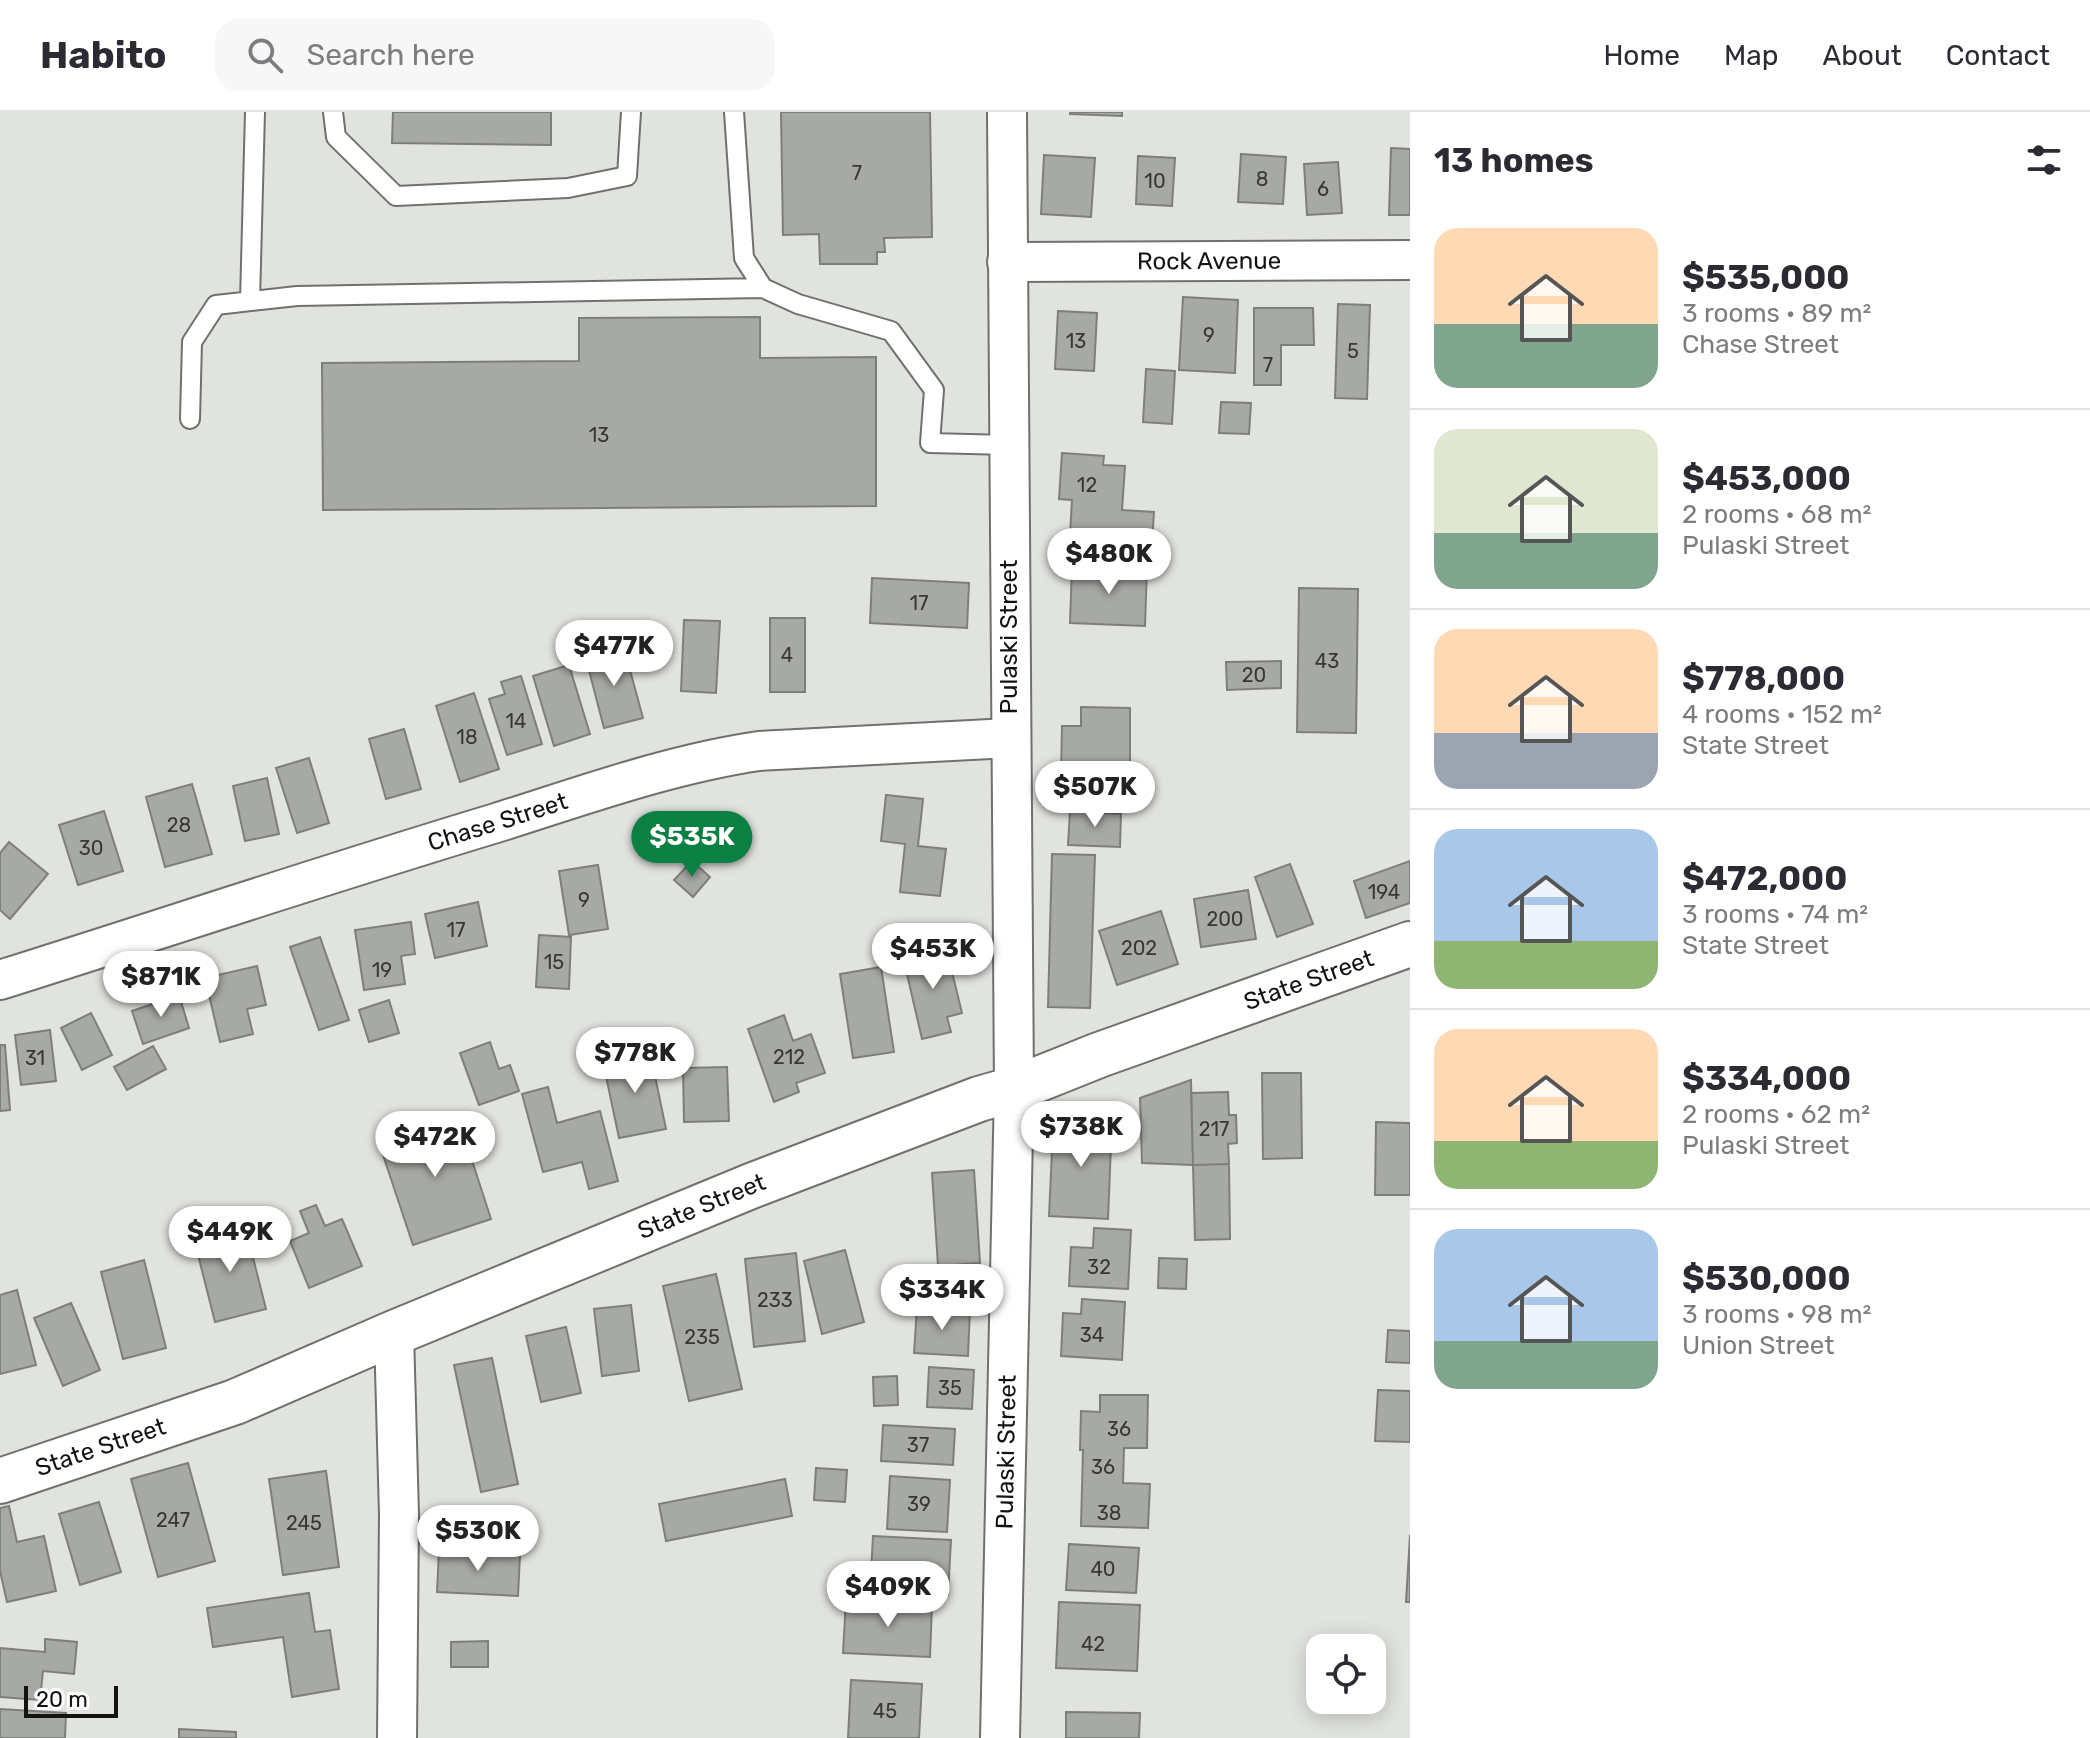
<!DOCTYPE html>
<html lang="en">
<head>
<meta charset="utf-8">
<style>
	body { margin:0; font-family:Rubik,sans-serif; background:#f7f7f7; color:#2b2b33; height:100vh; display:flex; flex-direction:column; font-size:30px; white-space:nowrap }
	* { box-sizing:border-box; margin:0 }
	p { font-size:26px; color:#7c7c81 }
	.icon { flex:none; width:44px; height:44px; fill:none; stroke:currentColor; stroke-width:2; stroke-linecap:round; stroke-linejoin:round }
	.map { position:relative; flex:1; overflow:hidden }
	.drawer { display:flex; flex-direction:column; background:#fff; width:680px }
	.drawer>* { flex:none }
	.buttons { position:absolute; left:1306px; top:1522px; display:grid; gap:16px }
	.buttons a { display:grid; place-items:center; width:80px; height:80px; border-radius:16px; background:#fff; box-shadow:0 4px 20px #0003; font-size:40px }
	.scale { position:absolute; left:24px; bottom:20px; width:94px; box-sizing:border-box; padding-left:8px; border:4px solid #121312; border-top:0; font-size:22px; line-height:28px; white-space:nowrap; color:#121312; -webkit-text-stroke:6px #fff; paint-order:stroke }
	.price { position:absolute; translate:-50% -68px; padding:0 18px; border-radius:28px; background:#fff; color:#222; font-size:26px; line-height:52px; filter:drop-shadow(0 2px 4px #0008) }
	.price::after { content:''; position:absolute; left:50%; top:48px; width:24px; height:18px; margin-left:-12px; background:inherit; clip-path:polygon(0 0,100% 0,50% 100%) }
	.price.on { background:#0b8043; color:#fff }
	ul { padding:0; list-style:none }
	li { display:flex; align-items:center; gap:24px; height:200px; padding:0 24px }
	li+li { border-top:2px solid #e1e1e2 }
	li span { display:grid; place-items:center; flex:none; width:224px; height:160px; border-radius:24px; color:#555 }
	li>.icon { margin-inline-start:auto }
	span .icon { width:96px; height:96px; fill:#fffc; stroke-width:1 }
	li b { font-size:34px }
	h2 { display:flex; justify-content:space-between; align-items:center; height:96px; padding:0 24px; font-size:34px }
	header { display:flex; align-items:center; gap:48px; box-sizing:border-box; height:112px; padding:0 40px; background:#fff; border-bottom:2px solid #e1e1e2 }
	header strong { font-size:38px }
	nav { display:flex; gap:44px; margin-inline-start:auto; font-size:28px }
	.search { width:560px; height:72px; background:#f7f7f7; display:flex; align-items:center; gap:20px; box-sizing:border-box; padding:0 28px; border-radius:24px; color:#7c7c81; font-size:30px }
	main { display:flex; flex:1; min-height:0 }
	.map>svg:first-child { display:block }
</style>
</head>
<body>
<header>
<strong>Habito</strong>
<div class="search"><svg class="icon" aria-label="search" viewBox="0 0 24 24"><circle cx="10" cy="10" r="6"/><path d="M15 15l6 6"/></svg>Search here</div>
<nav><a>Home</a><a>Map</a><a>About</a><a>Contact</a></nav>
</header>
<main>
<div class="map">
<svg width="1410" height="1626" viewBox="0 0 1410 1626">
	<rect width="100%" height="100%" fill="#e1e3de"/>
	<!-- building -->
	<path fill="#a7a9a4" stroke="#7d7f7b" stroke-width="2" d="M393,0H551V33L392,31Z
		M781,0H930L932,125L884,126L885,140H877V152H820L819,122L783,123Z
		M1070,0H1122V4L1070,2Z
		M1391,36L1410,37V103H1389Z
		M1241,42L1286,45L1283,92L1238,90Z
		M1044,43L1095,46L1091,105L1041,102Z
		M1138,44L1175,46L1172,94L1136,92Z
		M1338,50L1342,101L1307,103L1304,52Z
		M1183,185L1238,188L1235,261L1179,258Z
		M1338,192L1370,193L1367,287L1335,286Z
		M1254,196H1313L1314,233H1281V273H1254Z
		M1058,199L1097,201L1094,259L1055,257Z
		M760,205V246L876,245V394L323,398L322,251L579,249V206Z
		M1146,257L1175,259L1172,312L1143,310Z
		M1221,290L1251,291L1249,322L1219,321Z
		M1062,341L1104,344L1103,353L1125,354L1122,398L1154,400L1151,446L1069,440L1072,388L1059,387Z
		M1072,454L1147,456L1145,514L1070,511Z
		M872,466L969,471L967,516L870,511Z
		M1299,476L1358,477L1356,621L1297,620Z
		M770,506H805V580H770Z
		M684,508L720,509L716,581L681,579Z
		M624,536L643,606L604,616L586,547Z
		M1281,549V576L1227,578L1226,550Z
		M569,553L590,622L554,634L533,564Z
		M521,564L542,632L507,643L489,587L505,582L501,570Z
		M474,581L499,657L460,670L436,594Z
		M1081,595L1130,596V663H1061L1062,614H1081Z
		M404,617L421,677L386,687L369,627Z
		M309,646L329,711L297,721L276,656Z
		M267,666L279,722L245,729L233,674Z
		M192,672L212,742L165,755L146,685Z
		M886,683L923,687L918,734L946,737L940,784L900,780L905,732L881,729Z
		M104,699L123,759L78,773L59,713Z
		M1070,699L1121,702L1120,735L1068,733Z
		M9,730L48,762L10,807L0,798V741Z
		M1052,742L1095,743L1090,896L1048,895Z
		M692,749L710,765L693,785L674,768Z
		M1410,749V791L1366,806L1354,769Z
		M1290,752L1313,812L1277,825L1255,765Z
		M598,753L608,817L569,823L559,759Z
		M1248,778L1256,827L1201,835L1194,787Z
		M478,790L487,834L435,846L425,802Z
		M1161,799L1178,852L1117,873L1099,819Z
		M411,810L415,842L401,844L405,872L364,878L355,818Z
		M539,823L571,825L569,877L536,875Z
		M320,825L349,908L319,918L290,835Z
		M946,835L962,901L947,905L951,920L922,927L903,845Z
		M257,854L266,893L247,897L253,922L220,930L205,866Z
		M881,855L894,940L853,946L840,862Z
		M179,883L189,916L143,932L132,899Z
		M389,888L399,921L369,930L359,898Z
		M91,901L112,943L82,958L61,916Z
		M784,903L793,929L811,922L825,961L796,971L799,980L774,990L748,917Z
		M50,918L56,969L21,973L15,923Z
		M490,930L499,957L510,953L519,979L479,993L460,941Z
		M0,933H5L10,998L0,999Z
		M153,934L166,957L127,978L114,955Z
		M650,940L666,1017L619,1026L603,950Z
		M727,955L729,1009L684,1010L683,956Z
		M1262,961H1301L1302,1046L1263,1047Z
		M1191,968L1193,1053L1142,1051L1140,986Z
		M548,975L557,1011L600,999L618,1069L589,1077L582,1050L543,1060L522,982Z
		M1228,980L1229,1003H1236L1237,1031L1228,1032L1229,1052L1193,1053L1191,981Z
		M1101,1001L1112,1008L1108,1107L1049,1104L1053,1017Z
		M457,1002L491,1107L413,1133L378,1028Z
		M1376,1010L1410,1011V1083H1375Z
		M1229,1052L1230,1127L1195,1128L1193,1053Z
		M974,1058L980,1151L938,1154L932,1061Z
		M316,1093L325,1114L342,1107L362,1154L309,1176L290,1129L309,1121L300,1099Z
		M245,1114L266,1197L215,1210L194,1127Z
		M1094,1116L1131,1118L1128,1177L1069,1174L1071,1135L1093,1136Z
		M845,1138L864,1210L822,1222L804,1149Z
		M796,1141L805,1229L754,1235L745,1147Z
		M1159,1146L1187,1147L1186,1177L1158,1176Z
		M144,1148L166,1236L123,1247L101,1160Z
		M716,1162L742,1277L689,1289L663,1174Z
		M17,1178L36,1253L0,1262V1183Z
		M1082,1187L1125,1190L1122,1248L1061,1244L1063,1201L1081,1202Z
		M71,1191L100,1258L63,1274L34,1206Z
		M631,1193L639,1259L602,1264L594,1197Z
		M917,1195L970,1198L968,1244L914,1241Z
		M566,1215L581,1281L541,1290L526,1224Z
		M1388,1218L1410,1219V1251L1386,1250Z
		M492,1246L518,1372L481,1380L454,1253Z
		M929,1255L974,1258L972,1297L927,1295Z
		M897,1264L898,1293L874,1294L873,1265Z
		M1378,1278L1410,1279V1330L1375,1329Z
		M1100,1283H1148L1147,1336H1124L1123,1371L1150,1372L1148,1416L1081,1414L1083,1338H1080L1081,1299L1100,1300Z
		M883,1313L955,1317L953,1353L881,1349Z
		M188,1351L215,1449L158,1465L131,1367Z
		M816,1356L847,1358L845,1390L814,1388Z
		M326,1359L339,1455L283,1463L269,1367Z
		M890,1364L950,1368L947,1420L887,1417Z
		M785,1367L792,1404L666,1429L659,1392Z
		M99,1390L121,1460L80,1473L59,1402Z
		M9,1394L17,1430L44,1424L56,1479L7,1490L0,1459V1396Z
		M1410,1423V1490H1406Z
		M873,1424L951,1428L948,1483L870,1478Z
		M1069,1432L1139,1436L1136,1481L1066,1478Z
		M439,1438L520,1443L518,1484L437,1480Z
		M309,1481L315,1520L330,1518L339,1577L292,1585L283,1525L213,1535L207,1496Z
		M846,1488L932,1492L930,1545L843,1541Z
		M1059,1490L1140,1493L1137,1559L1056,1556Z
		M45,1527L77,1530L74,1562L43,1559L40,1588L0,1585V1536L45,1540Z
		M488,1529V1555H451V1530Z
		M851,1568L922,1572L919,1626H848Z
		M0,1597L66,1601L65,1626H0Z
		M1066,1600L1140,1601L1139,1626H1066Z
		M179,1617L236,1620V1626H179Z"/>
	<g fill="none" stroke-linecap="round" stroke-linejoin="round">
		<defs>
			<path id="lane" d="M333,0L336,25L396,84L568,76L627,64L631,0
				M734,0L744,146L763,176L798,192L891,219L934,278L930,331L1008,333
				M250,189L255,0
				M190,307L192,230L216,193L297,184L763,176"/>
			<g id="street">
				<path id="s1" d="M1007,150L1410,148"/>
				<path id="s2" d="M0,868C165,816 330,761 496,711C582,684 670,652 759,639L1010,626"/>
				<path d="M394,1221L399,1403L397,1626"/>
				<path id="s3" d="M1000,1626L1014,977L1007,0"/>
			</g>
			<g id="secondary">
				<path id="s4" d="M0,1369L235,1290L394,1221L751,1074L979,987L1014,977L1099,943L1410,832"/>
			</g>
		</defs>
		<!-- lane casing -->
		<use href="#lane" stroke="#6f716d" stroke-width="22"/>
		<!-- street casing -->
		<use href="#street" stroke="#6f716d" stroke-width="42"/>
		<!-- secondary casing -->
		<use href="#secondary" stroke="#6f716d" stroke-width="48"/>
		<!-- lane -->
		<use href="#lane" stroke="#fff" stroke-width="18"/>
		<!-- street -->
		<use href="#street" stroke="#fff" stroke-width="38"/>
		<!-- secondary -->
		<use href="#secondary" stroke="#fff" stroke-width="44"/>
	</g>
	<g text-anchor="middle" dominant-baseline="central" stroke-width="6" stroke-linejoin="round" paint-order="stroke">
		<!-- number labels -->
		<g font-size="20" fill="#373836">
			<text x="857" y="61">7</text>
			<text x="1262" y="67">8</text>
			<text x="1155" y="69">10</text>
			<text x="1323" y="77">6</text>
			<text x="1209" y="223">9</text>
			<text x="1076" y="229">13</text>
			<text x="1353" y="239">5</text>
			<text x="1268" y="253">7</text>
			<text x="599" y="323">13</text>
			<text x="1087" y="373">12</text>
			<text x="919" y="491">17</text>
			<text x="787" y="543">4</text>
			<text x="1327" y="549">43</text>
			<text x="1254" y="563">20</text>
			<text x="516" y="609">14</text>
			<text x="467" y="625">18</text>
			<text x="179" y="713">28</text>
			<text x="91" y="736">30</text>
			<text x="1384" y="780">194</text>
			<text x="584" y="788">9</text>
			<text x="1225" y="807">200</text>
			<text x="456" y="818">17</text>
			<text x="1139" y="836">202</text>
			<text x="554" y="850">15</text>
			<text x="382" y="858">19</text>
			<text x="789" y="945">212</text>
			<text x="35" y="946">31</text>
			<text x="1214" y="1017">217</text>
			<text x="1099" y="1155">32</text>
			<text x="775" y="1188">233</text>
			<text x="1092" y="1223">34</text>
			<text x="702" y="1225">235</text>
			<text x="950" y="1276">35</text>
			<text x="1119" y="1317">36</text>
			<text x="918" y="1333">37</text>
			<text x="1103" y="1355">36</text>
			<text x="919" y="1392">39</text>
			<text x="1109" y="1401">38</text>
			<text x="173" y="1408">247</text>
			<text x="304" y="1411">245</text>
			<text x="1103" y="1457">40</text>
			<text x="1093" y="1532">42</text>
			<text x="885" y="1599">45</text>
		</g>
		<!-- street labels -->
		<g font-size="24" fill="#121312" stroke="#fff">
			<text stroke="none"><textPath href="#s1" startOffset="202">Rock Avenue</textPath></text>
			<text transform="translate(1009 525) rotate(-90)">Pulaski Street</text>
			<text stroke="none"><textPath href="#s2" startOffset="522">Chase Street</textPath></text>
			<text stroke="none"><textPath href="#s4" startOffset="1402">State Street</textPath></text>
			<text stroke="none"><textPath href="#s4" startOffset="754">State Street</textPath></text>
			<text stroke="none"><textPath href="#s4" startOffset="106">State Street</textPath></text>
			<text stroke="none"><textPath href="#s3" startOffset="286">Pulaski Street</textPath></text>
		</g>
	</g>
</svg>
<div class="buttons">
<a><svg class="icon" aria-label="locate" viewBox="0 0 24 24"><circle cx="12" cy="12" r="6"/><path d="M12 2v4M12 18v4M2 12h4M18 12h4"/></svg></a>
</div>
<div class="scale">20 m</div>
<b class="price" style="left:1109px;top:484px">$480K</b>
<b class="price" style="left:614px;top:576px">$477K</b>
<b class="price" style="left:1095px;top:717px">$507K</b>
<b class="price on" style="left:692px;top:767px">$535K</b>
<b class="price" style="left:933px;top:879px">$453K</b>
<b class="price" style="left:161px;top:907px">$871K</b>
<b class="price" style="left:635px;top:983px">$778K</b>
<b class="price" style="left:1081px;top:1057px">$738K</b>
<b class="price" style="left:435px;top:1067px">$472K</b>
<b class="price" style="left:230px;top:1162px">$449K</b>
<b class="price" style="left:942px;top:1220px">$334K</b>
<b class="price" style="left:478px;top:1461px">$530K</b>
<b class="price" style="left:888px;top:1517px">$409K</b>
</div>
<section class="drawer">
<h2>13 homes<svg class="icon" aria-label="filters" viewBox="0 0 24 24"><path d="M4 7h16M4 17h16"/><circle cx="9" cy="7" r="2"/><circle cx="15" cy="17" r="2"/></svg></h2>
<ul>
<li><span style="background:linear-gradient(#ffd9b3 60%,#7fa58c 0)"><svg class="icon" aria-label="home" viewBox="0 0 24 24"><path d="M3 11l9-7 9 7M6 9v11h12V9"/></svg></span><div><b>$535,000</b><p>3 rooms · 89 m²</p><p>Chase Street</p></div></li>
<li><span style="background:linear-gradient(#dfe7d0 65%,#7fa58c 0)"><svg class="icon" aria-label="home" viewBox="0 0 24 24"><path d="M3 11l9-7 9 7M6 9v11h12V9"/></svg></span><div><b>$453,000</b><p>2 rooms · 68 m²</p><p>Pulaski Street</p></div></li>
<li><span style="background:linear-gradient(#ffd9b3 65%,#9aa5b1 0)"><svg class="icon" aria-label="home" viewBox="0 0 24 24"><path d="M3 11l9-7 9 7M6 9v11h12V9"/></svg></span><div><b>$778,000</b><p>4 rooms · 152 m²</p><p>State Street</p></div></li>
<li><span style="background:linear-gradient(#a9c7e8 70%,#8fb573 0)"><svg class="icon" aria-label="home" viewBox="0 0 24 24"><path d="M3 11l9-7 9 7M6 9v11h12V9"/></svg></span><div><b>$472,000</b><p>3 rooms · 74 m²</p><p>State Street</p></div></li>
<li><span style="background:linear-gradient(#ffd9b3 70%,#8fb573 0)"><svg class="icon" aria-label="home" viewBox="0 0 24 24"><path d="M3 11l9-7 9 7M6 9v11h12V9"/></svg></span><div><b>$334,000</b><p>2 rooms · 62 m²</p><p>Pulaski Street</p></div></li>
<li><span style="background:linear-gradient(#a9c7e8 70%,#7fa58c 0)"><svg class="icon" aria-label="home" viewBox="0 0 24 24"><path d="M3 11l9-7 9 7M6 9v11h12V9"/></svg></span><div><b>$530,000</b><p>3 rooms · 98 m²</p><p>Union Street</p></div></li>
</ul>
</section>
</main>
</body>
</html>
